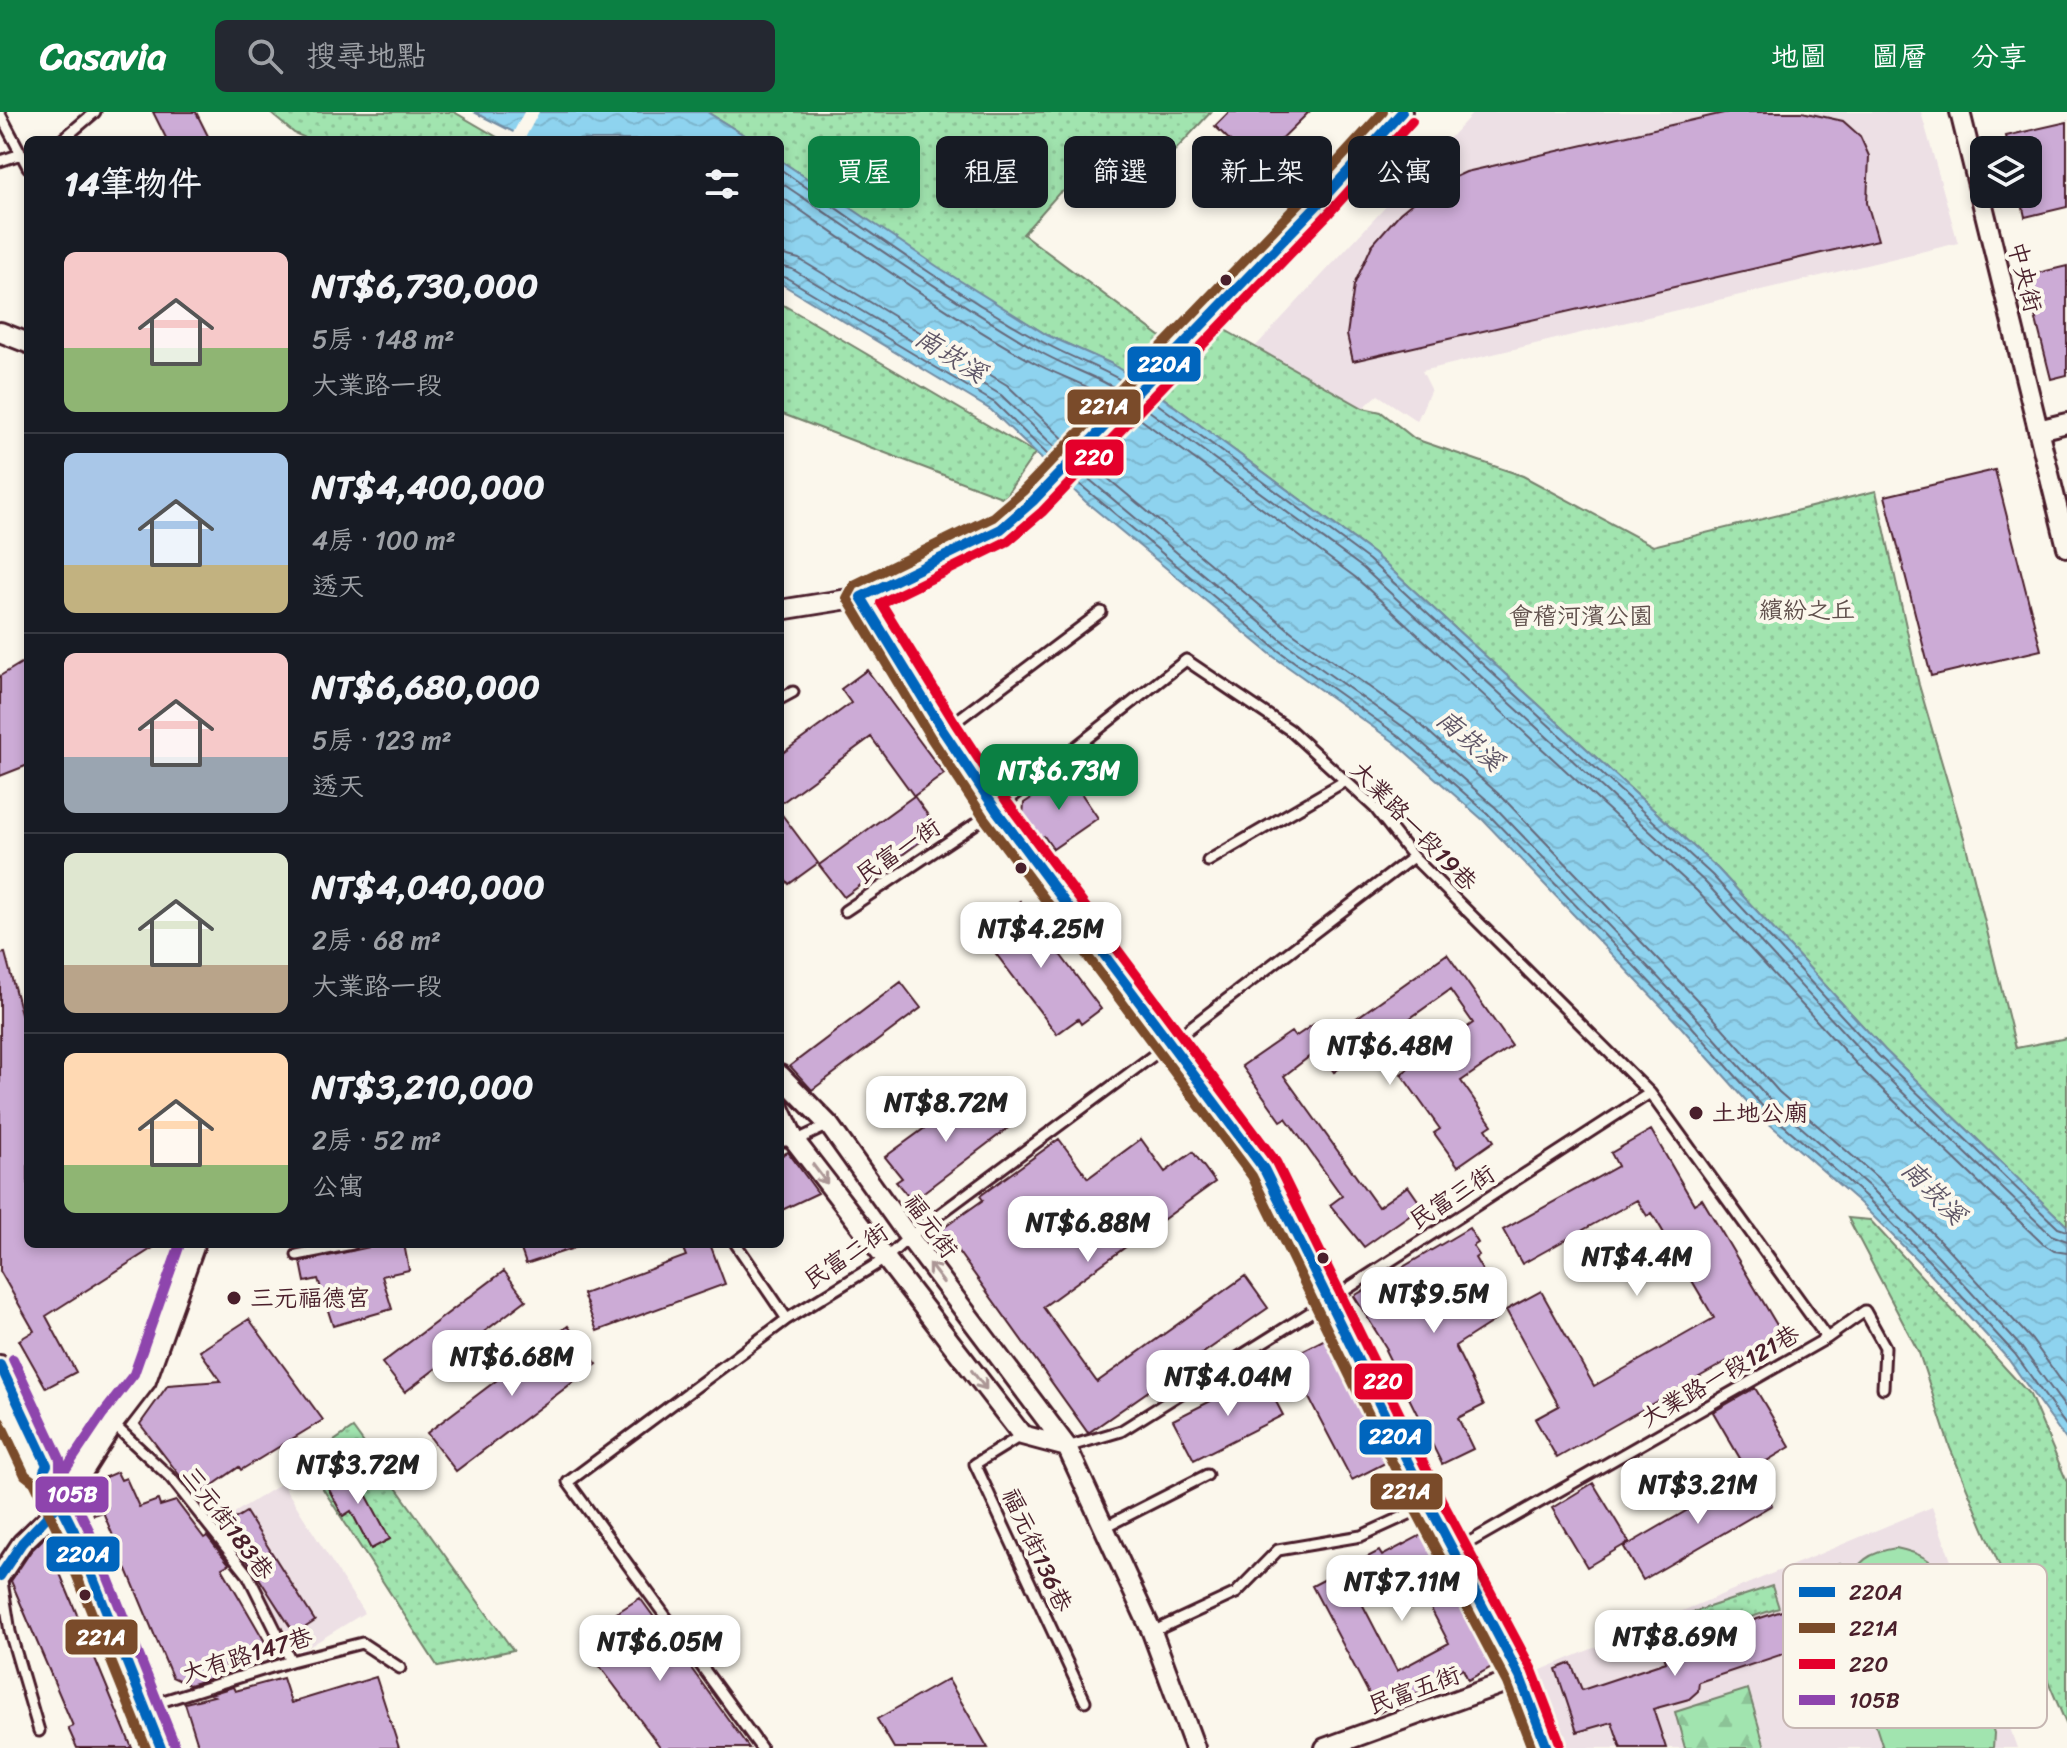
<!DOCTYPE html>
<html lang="zh-TW">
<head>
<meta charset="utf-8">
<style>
	body { margin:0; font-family:Sriracha,"LXGW WenKai TC",sans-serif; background:#242831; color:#f1f3f6; height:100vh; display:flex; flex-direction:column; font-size:30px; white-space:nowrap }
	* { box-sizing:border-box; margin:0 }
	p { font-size:26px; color:#9ea1a6 }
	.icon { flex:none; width:44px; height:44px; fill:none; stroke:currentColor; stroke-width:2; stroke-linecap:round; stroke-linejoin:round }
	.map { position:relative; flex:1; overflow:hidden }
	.drawer { position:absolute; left:24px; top:24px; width:760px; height:1112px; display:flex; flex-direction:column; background:#171b24; border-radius:12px; box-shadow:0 4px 12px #0003 }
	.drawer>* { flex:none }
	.top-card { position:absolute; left:808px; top:24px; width:760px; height:72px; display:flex; gap:16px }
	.controls { position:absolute; left:1970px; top:24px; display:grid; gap:16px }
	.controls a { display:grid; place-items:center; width:72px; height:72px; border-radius:12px; background:#171b24; box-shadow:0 4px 12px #0003; font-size:40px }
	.price { position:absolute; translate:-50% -68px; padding:0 18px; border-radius:16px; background:#fff; color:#222; font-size:26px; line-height:52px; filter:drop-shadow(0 2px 4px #0008) }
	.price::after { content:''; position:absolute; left:50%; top:48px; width:24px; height:18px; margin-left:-12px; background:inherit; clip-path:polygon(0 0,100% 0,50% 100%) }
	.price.active { background:#0b8043; color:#fff }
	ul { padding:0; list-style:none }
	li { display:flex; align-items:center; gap:24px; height:200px; padding:0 40px }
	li+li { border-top:2px solid #363941 }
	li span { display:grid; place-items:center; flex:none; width:224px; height:160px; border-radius:12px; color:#555 }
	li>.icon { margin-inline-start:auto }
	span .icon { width:96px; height:96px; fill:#fffc; stroke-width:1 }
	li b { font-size:34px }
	h2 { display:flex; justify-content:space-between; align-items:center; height:96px; padding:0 40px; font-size:34px }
	.pill { padding:0 28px; border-radius:12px; background:#171b24; box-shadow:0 4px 12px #0003; font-size:28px; line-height:72px }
	.pill.active { background:#0b8043; color:#fff }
	header { display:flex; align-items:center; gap:48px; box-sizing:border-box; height:112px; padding:0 40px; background:#0b8043; color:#fff }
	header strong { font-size:38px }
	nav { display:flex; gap:44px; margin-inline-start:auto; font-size:28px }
	.search { width:560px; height:72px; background:#242831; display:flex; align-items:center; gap:20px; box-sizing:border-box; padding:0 28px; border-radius:12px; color:#9ea1a6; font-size:30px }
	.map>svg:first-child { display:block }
</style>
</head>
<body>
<header>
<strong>Casavia</strong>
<div class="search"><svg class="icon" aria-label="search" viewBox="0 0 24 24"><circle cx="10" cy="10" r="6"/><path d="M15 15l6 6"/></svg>搜尋地點</div>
<nav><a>地圖</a><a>圖層</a><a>分享</a></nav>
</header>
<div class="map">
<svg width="2067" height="1636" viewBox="0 0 2067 1636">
	<defs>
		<pattern id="grass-dots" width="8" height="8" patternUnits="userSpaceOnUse" patternTransform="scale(2)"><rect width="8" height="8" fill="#a1e4af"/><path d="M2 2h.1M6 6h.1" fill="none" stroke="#8cc397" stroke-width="1.8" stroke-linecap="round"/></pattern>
		<pattern id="forest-firs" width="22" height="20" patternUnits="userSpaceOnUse" patternTransform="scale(2)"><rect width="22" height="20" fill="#a1e4af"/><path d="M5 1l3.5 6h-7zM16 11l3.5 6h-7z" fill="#8cc397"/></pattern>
		<pattern id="water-waves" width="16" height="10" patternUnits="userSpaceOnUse" patternTransform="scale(2)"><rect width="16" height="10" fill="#8ed3ef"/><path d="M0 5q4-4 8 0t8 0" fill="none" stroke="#7cb5cd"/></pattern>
	</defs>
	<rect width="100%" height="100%" fill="#fbf7ec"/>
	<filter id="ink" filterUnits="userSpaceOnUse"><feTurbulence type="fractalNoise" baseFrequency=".0125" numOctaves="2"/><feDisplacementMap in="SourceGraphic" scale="16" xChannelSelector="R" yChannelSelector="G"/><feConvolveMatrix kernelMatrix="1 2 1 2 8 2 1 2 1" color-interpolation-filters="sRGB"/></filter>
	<g filter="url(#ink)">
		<!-- built -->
		<path fill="#ede0e5" d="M1474,0H1921L1958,131L1422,259L1431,277L1417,309L1378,283L1363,296L1255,235Z
			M282,1371L364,1501L299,1541L218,1411Z
			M1932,1395L2017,1636H1567L1541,1558Z"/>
		<!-- grass -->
		<path fill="url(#grass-dots)" stroke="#76826d" stroke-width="2" fill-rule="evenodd" d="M269,0H454L502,28H310L294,21Z
			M707,0H1211L1167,47L1145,40L1116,58L1059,81L1023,122L1161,225L1128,263L1111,252L1047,223L938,157L780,48V28H752Z
			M780,191L1035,341L1004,386L780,301Z
			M1218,214L1363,296L1381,300L1415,327L1523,364L1653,434L1876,379L1919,573L1964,726L2016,936L2067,926V1114L1885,938L1718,757L1374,442L1158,282Z
			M1848,1106L1870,1108L2030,1283L2067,1370V1614L1950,1336L1919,1241Z
			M353,1316L513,1538L438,1555L305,1349ZM351,1356L390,1427L371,1437L351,1399L342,1403L325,1370Z
			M1772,1474L1779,1496L1671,1531L1664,1510Z"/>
		<!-- forest -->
		<path fill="url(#forest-firs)" stroke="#76826d" stroke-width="2" d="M1748,1577L1765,1636H1685L1675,1600Z"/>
		<!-- pitch -->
		<path fill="#a1e4af" stroke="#76826d" stroke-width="2" d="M1896,1436C1920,1441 1934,1448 1948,1469L1994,1621L1993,1636H1883L1825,1457L1840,1451L1849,1474C1855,1449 1871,1440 1896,1436Z"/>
		<!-- water -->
		<path fill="url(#water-waves)" stroke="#738ba1" stroke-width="2" d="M474,0H707L752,28H529Z
			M780,48L938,155L1047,223L1110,251L1158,282L1374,442L1718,757L1885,938L2067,1114V1329L2008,1247L1925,1156L1859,1090L1758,1002L1681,915L1483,708L1394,630L1274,545L1086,390L991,298L780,171Z"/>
		<!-- pier -->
		<path fill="#fbf7ec" d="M524,0H539L524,28H521L512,23Z
			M1126,265L1161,283L1069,379L1041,352Z"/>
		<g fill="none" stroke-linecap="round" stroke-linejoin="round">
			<!-- shore -->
			<path stroke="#656779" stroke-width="2" d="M780,57C865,116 951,179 1041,229C1070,246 1101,255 1129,273
				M780,70C864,127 948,185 1035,237C1063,254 1094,263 1122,280
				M780,84C861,140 945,201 1031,249C1058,264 1087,272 1113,289
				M780,142L799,147L1007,273L1071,334
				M780,154L792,157L1001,283L1062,342
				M780,164L787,166L995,291L1055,350
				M1148,285L1369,448L1712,763L1879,944L2058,1116L2067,1119
				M1141,293L1363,456L1705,770L1872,951L2051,1123L2067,1129
				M1132,301L1355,465L1697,779L1863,959L2043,1132L2054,1139L2067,1141
				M1087,349L1293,521L1413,606L1503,686L1703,894L1779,980L1880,1068L1946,1135L2032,1228L2067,1277
				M1078,358L1285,531L1405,616L1495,695L1694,903L1771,989L1872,1077L1938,1144L2022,1236L2067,1298
				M1071,365L1279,539L1399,624L1488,702L1687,909L1764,996L1865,1084L1931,1151L2015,1242L2067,1315"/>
			<!-- stream -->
			<path stroke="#738ba1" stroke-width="6" d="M23,881L28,875"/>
		</g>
		<!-- building -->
		<path fill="#ccabd6" stroke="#4a1f2b" stroke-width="2" fill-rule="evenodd" d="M153,0H196L210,28H167Z
			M1229,0H1309L1255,53L1215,14Z
			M1728,0H1802L1843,9L1860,24L1869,44L1867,91L1878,128L1353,249L1347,223L1354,173L1372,133L1400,101L1429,77L1466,60Z
			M2067,10V95L2025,105L2020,82H2028V38H2009L2006,24Z
			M2067,154V263L2051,267L2025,164Z
			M1995,358L2041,538L1931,564L1885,384Z
			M28,547V653L0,664V564Z
			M867,558L944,662L914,684L871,625L780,692V643L851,591L841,577Z
			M1068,662L1098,706L1053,737L1044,724L1039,727L1023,704L1024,691Z
			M914,684L938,717L844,785L819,753Z
			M780,700L818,751L789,772L780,760Z
			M1020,789L1101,897L1081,912L1078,907L1057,922L984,826L1005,810L1000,804Z
			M5,841L22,905L28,913V1132H159L46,1204L76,1260L46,1276L19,1228L34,1219L0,1159V842Z
			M1447,842L1512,934L1461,969L1492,1013L1486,1017L1494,1029L1458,1054L1434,1021L1440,1017L1401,962L1473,911L1450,878L1334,960L1318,938L1284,964L1378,1095L1408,1074L1422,1094L1364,1135L1330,1093L1342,1084L1286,1006L1281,1009L1242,954L1291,920L1295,925L1320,908L1331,924Z
			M901,870L921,896L812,978L790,954Z
			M977,978L992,998L997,994L1012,1013L912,1089L896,1070L902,1066L885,1045Z
			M1651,1018L1694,1092L1702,1087L1784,1225L1740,1251L1736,1244L1557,1346L1535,1307L1559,1294L1506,1198L1541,1179L1594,1274L1714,1206L1652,1101L1647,1104L1637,1088L1522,1152L1503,1118L1618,1054L1611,1041Z
			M1059,1027L1088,1066L1141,1027L1165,1060L1193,1040L1215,1070L1043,1195L1097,1270L1245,1164L1268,1196L1088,1321L942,1117L983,1088L980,1084Z
			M788,1040L818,1081L780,1099V1044Z
			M1469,1116L1478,1131L1473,1134L1479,1143L1475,1146L1488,1168L1477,1175L1497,1207L1455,1234L1484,1293L1458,1306L1473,1337L1442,1352L1385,1238L1387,1237L1354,1184Z
			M383,1132H404L409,1158L382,1164L392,1197L333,1214L318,1167L305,1170L301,1150Z
			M519,1132H576L577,1135L526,1152Z
			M681,1132H710L725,1172L597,1219L583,1182L686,1144Z
			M504,1159L526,1188L405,1280L382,1251Z
			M249,1207L323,1308L241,1358L239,1355L200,1382H194L140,1312L168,1273L221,1269L200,1239Z
			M568,1214L597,1252L456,1359L427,1321Z
			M1329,1225L1393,1347L1352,1368L1288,1246Z
			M1262,1263L1283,1303L1194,1348L1173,1308Z
			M1755,1276L1790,1335L1748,1360L1713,1300Z
			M352,1356L390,1427L371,1437L351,1399L343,1404L325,1370Z
			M117,1360L121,1368L126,1366L139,1395L158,1388L160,1394L176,1389L204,1426L207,1424L229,1452L222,1456L268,1535L225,1552L228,1561L189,1573L172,1565L103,1400L94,1403L87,1385L92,1383L89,1372Z
			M1753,1360L1772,1393L1643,1468L1624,1435Z
			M1593,1371L1629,1430L1587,1455L1552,1396Z
			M246,1400L315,1509L295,1522L244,1443L220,1416Z
			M1425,1421L1495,1553L1468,1568L1463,1557L1379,1601L1312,1474L1379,1439L1382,1444ZM1409,1455L1449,1531L1397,1559L1357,1482Z
			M45,1425L66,1476L132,1636H77L68,1616L73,1614L11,1469L31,1439Z
			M640,1486L749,1636H661L593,1545L596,1514Z
			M1791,1496L1804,1535L1699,1570L1698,1579L1689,1587L1653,1597L1666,1636H1621L1612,1610L1577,1620L1556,1557L1571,1551L1582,1578L1666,1550L1662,1538Z
			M376,1565L399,1636H199L185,1591L214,1584L210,1582L233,1575L235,1579L283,1566L291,1591Z
			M948,1567L988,1636H894L877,1607Z"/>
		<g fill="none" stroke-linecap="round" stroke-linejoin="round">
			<defs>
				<path id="service" d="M0,2L28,55
					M62,28L95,0
					M0,49L21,42
					M780,587L793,580
					M943,619L1101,500
					M1208,749L1345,669
					M845,799L996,698L1186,548L1290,618L1375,696L1413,745L1650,981L1827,1226L1454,1439
					M780,1029H795L829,1013
					M736,1132L787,1207
					M297,1143L352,1132
					M1827,1226L1865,1199L1885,1235L1883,1276
					M113,1312L171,1366L248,1463L291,1549
					M1022,1323L975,1352L1085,1589
					M1067,1335L1121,1319L1330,1188L1650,981
					M1105,1415L1207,1363
					M1,1463L10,1520L39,1619
					M1152,1520L1236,1481L1278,1438L1361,1424L1429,1393
					M144,1595L291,1549L362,1531L400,1556
					M761,1636L568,1370L787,1207L885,1147L909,1125L1170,931L1413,745"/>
				<path id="minor" d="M1960,0L2067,435
					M0,220L28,231
					M2038,318L2067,311
					M861,485L943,619L996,698L1264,1057L1429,1393L1520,1565L1547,1636
					M780,498L861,485L1001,417L1033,389L1319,91L1402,0
					M780,963L829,1013L909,1125L1067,1335L1152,1520L1195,1636
					M780,996L795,1029L1022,1323L1067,1335
					M0,1253L16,1287
					M0,1277L38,1357L44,1359L75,1421L161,1636
					M0,1464L22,1431L48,1406L75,1372L113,1312L146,1269L195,1132
					M1325,1636L1520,1565"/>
			</defs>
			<!-- service casing -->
			<use href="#service" stroke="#4a1f2b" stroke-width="15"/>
			<!-- minor casing -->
			<use href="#minor" stroke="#4a1f2b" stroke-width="24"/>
			<!-- service -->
			<use href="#service" stroke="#fbf7ec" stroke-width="9"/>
			<!-- minor -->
			<use href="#minor" stroke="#fbf7ec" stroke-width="18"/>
			<defs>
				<path id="bus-1" d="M1402,0L1319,91L1033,389L1001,417L861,485L943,619L996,698L1264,1057L1429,1393L1520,1565L1547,1636
					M0,1253L47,1353L44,1359L75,1421L161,1636
					M0,1464L22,1431L60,1391"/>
				<path id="bus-2" d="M1383,0L1309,81L1023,379L993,405L854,473L847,486L931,626L984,706L1252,1064L1416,1399L1507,1571L1532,1636
					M0,1310L25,1363L34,1370L62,1427L146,1636"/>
				<path id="bus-3" d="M1412,9L1329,101L1042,400L1008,429L881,491L955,611L1007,690L1276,1050L1441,1387L1532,1558L1560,1631"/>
				<path id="bus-4" d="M13,1247L60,1347V1359L88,1416L174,1631
					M49,1382L102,1303L134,1262L180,1132"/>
			</defs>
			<!-- bus-1 casing -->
			<use href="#bus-1" stroke="#fbf7ec" stroke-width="16"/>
			<!-- bus-2 casing -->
			<use href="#bus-2" stroke="#fbf7ec" stroke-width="16"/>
			<!-- bus-3 casing -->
			<use href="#bus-3" stroke="#fbf7ec" stroke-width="16"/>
			<!-- bus-4 casing -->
			<use href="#bus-4" stroke="#fbf7ec" stroke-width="16"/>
			<!-- bus-1 -->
			<use href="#bus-1" stroke="#0065bd" stroke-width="10"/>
			<!-- bus-2 -->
			<use href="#bus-2" stroke="#7a4b2a" stroke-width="10"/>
			<!-- bus-3 -->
			<use href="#bus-3" stroke="#e4002b" stroke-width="10"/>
			<!-- bus-4 -->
			<use href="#bus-4" stroke="#8e44ad" stroke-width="10"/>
		</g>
		<!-- one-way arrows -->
		<defs><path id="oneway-shaft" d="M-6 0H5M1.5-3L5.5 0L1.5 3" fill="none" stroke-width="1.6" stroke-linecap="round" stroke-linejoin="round" transform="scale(2)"/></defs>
		<g stroke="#ab9695">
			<use href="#oneway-shaft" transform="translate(820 1062) rotate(53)"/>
			<use href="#oneway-shaft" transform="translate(936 1161) rotate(-127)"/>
			<use href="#oneway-shaft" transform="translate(979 1268) rotate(52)"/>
		</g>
	</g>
	<!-- markers -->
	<g fill="#4a1f2b" stroke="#fbf7ec" stroke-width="3">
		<circle cx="1226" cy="168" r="7"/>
		<circle cx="1021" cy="756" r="7"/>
		<circle cx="1696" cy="1001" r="8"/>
		<circle cx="1323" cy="1146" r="7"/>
		<circle cx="234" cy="1186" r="8"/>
		<circle cx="85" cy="1483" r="7"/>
	</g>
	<g text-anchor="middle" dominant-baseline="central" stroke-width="8" stroke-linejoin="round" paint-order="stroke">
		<!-- street labels -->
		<g font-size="24" fill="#4a1f2b" stroke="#fbf7ec">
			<text transform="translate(2025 165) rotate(76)">中央街</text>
			<text transform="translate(1414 714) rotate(46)">大業路一段19巷</text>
			<text transform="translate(898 739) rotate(-34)">民富一街</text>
			<text transform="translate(1452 1085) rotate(-33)">民富三街</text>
			<text transform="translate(931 1114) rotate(54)">福元街</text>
			<text transform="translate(846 1144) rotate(-34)">民富二街</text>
			<text transform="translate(1720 1264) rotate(-30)">大業路一段121巷</text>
			<text transform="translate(228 1411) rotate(53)">三元街183巷</text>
			<text transform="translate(1037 1438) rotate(65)">福元街136巷</text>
			<text transform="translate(247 1543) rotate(-17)">大有路147巷</text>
			<text transform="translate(1414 1578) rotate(-20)">民富五街</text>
		</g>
		<!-- park labels -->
		<g font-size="24" fill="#60504c" stroke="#fbf7ec">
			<text x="1807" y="498">繽紛之丘</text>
			<text x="1581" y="504">會稽河濱公園</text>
		</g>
		<!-- poi labels -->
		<g font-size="24" fill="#4a1f2b" stroke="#fbf7ec" text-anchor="start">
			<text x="1712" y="1001">土地公廟</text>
			<text x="250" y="1186">三元福德宮</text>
		</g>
		<!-- water labels -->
		<g font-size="26" font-style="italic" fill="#5e5566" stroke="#fbf7ec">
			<text transform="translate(951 243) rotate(32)">南崁溪</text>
			<text transform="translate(1470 628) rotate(41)">南崁溪</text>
			<text transform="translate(1934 1080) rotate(45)">南崁溪</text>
		</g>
	</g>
	<!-- legend -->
	<rect x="1783" y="1452" width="264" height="164" rx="12" fill="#fbf7ec" stroke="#c6b6b2" stroke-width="2"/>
	<rect x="1799" y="1475" width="36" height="10" fill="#0065bd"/>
	<rect x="1799" y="1511" width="36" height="10" fill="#7a4b2a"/>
	<rect x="1799" y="1547" width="36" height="10" fill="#e4002b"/>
	<rect x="1799" y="1583" width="36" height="10" fill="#8e44ad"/>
	<g font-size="22" fill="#4a1f2b">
		<text x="1849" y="1488">220A</text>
		<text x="1849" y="1524">221A</text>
		<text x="1849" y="1560">220</text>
		<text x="1849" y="1596">105B</text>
	</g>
	<g stroke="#fbf7ec" stroke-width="3">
		<rect x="1126" y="233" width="76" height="38" rx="8" fill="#0065bd"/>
		<rect x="1066" y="276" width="76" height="38" rx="8" fill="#7a4b2a"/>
		<rect x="1064" y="326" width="61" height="39" rx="8" fill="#e4002b"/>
		<rect x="1353" y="1250" width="61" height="39" rx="8" fill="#e4002b"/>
		<rect x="1358" y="1306" width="75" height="38" rx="8" fill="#0065bd"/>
		<rect x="1369" y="1360" width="75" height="39" rx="8" fill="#7a4b2a"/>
		<rect x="34" y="1363" width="76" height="39" rx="8" fill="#8e44ad"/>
		<rect x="45" y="1423" width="76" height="38" rx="8" fill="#0065bd"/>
		<rect x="64" y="1506" width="75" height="38" rx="8" fill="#7a4b2a"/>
	</g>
	<g font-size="22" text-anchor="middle" font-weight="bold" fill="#fff">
		<text x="1164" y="260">220A</text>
		<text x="1104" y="302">221A</text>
		<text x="1094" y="353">220</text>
		<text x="1383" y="1277">220</text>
		<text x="1395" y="1332">220A</text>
		<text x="1406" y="1387">221A</text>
		<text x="72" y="1390">105B</text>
		<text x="83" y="1450">220A</text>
		<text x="101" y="1533">221A</text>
	</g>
</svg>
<div class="controls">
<a><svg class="icon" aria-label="layers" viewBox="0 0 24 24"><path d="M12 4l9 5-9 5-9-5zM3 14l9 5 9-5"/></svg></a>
</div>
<b class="price active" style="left:1059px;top:700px">NT$6.73M</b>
<b class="price" style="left:1041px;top:858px">NT$4.25M</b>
<b class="price" style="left:1390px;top:975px">NT$6.48M</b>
<b class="price" style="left:946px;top:1032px">NT$8.72M</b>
<b class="price" style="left:1088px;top:1152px">NT$6.88M</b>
<b class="price" style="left:1637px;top:1186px">NT$4.4M</b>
<b class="price" style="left:1434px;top:1223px">NT$9.5M</b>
<b class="price" style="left:512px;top:1286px">NT$6.68M</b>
<b class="price" style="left:1228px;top:1306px">NT$4.04M</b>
<b class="price" style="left:358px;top:1394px">NT$3.72M</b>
<b class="price" style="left:1698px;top:1414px">NT$3.21M</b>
<b class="price" style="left:1402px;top:1511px">NT$7.11M</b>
<b class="price" style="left:1675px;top:1566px">NT$8.69M</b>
<b class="price" style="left:660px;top:1571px">NT$6.05M</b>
<div class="top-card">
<a class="pill active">買屋</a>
<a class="pill">租屋</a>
<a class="pill">篩選</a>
<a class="pill">新上架</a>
<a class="pill">公寓</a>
</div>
<section class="drawer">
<h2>14筆物件<svg class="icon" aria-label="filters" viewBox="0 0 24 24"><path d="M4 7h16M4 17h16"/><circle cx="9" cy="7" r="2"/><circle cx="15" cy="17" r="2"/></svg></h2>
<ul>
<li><span style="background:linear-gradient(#f6c9c9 60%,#8fb573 0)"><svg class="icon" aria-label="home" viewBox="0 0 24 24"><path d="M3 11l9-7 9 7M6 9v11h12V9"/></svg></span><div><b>NT$6,730,000</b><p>5房 · 148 m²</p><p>大業路一段</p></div></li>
<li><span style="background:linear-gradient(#a9c7e8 70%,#c2b280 0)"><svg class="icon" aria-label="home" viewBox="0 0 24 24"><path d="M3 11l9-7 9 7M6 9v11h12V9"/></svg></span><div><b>NT$4,400,000</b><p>4房 · 100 m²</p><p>透天</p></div></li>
<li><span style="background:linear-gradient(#f6c9c9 65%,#9aa5b1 0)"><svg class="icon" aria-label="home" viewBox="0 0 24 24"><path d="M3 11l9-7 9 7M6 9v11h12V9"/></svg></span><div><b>NT$6,680,000</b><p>5房 · 123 m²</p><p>透天</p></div></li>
<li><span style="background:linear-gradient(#dfe7d0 70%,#b9a48a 0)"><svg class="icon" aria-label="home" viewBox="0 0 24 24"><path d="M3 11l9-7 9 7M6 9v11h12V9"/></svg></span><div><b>NT$4,040,000</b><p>2房 · 68 m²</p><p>大業路一段</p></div></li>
<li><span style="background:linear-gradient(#ffd9b3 70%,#8fb573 0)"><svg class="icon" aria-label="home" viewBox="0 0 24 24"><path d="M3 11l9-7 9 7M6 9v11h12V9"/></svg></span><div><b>NT$3,210,000</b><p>2房 · 52 m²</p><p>公寓</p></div></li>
</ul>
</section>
</div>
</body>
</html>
